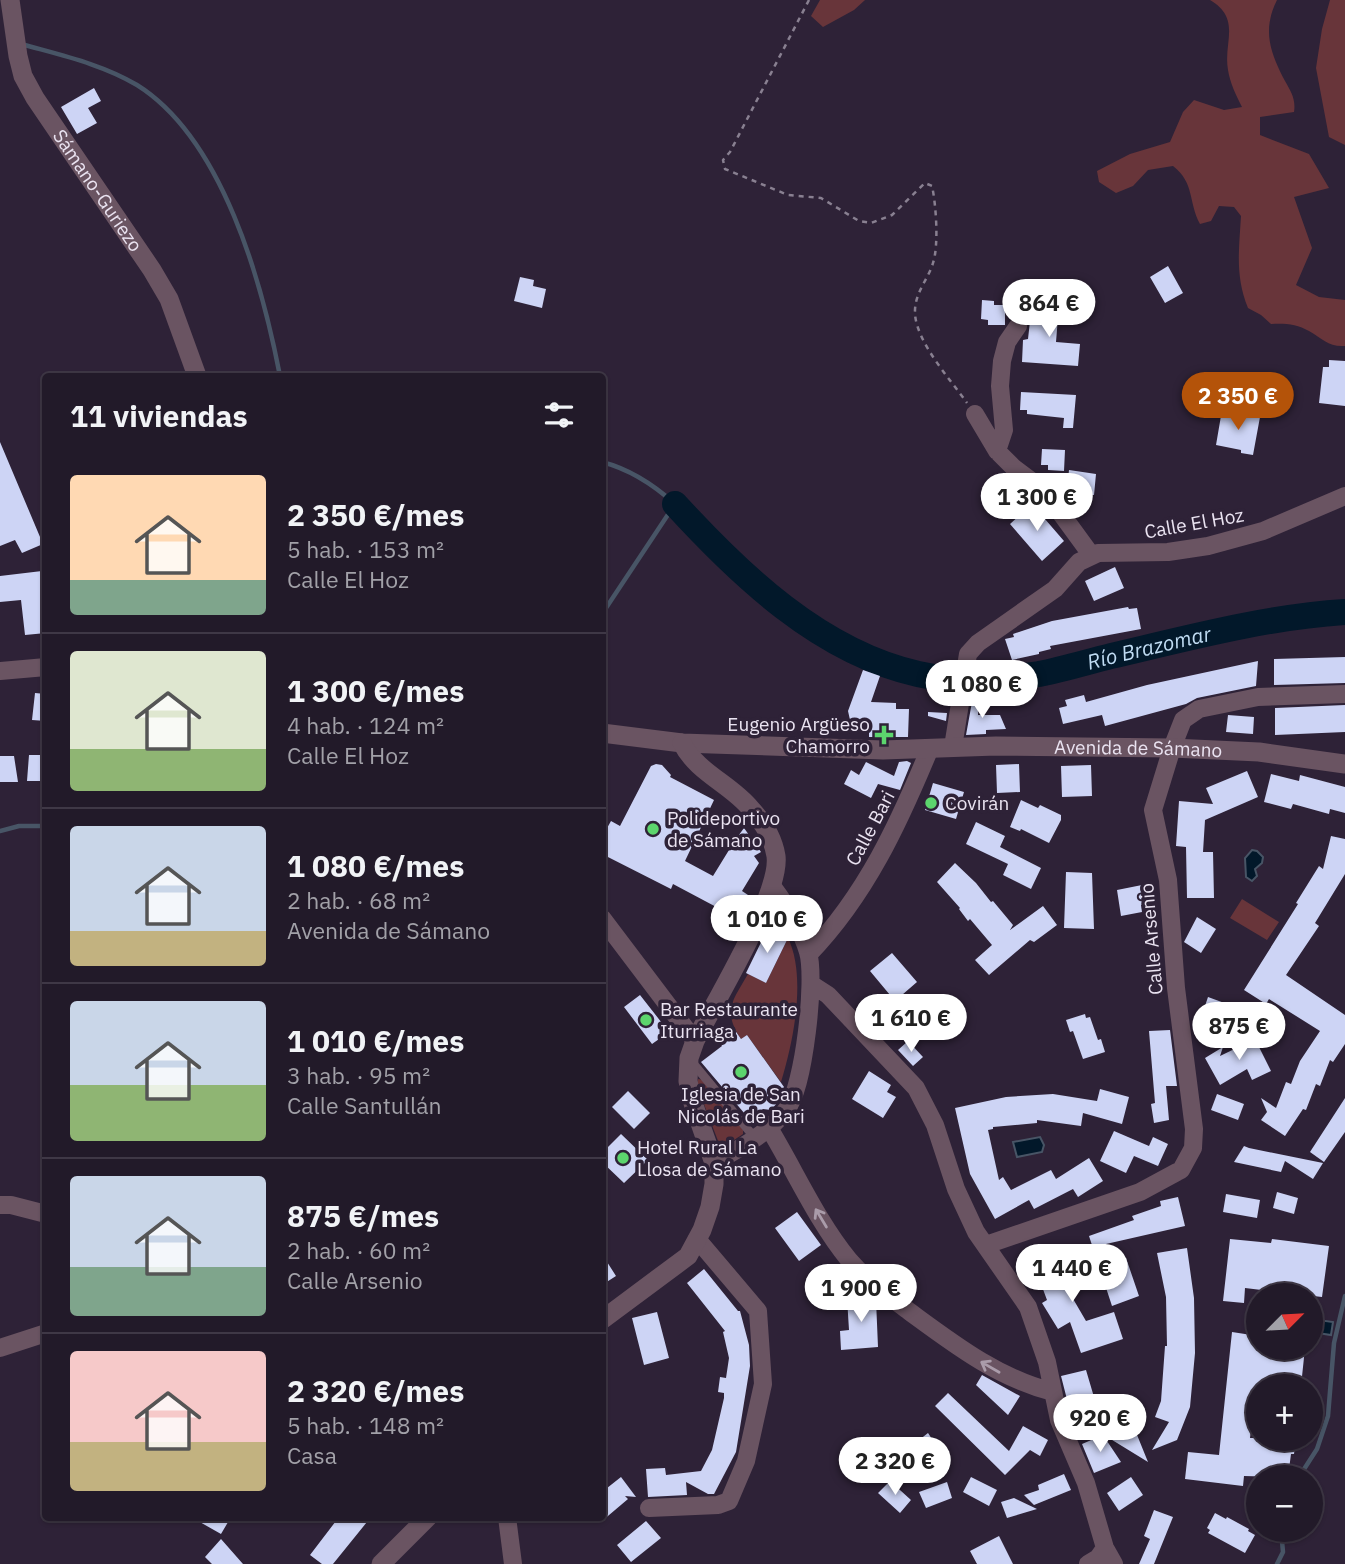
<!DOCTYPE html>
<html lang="es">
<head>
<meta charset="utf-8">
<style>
	body { margin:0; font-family:"IBM Plex Sans",sans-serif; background:#2a2331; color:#f1f3f6; height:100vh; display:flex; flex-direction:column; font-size:26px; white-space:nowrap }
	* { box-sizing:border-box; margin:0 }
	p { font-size:23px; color:#a2a1a8 }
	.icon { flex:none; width:38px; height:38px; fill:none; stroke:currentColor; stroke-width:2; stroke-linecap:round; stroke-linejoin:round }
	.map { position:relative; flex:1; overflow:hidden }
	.panel { position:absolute; left:42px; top:373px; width:564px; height:1148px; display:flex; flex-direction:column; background:#221a29; border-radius:7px; box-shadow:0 2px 5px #0004,0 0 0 2px #3f3846 }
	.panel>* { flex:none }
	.needle { width:46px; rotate:66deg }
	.fabs { position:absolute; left:1246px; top:1283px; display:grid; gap:14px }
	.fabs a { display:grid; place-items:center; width:77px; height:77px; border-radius:50%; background:#221a29; box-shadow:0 2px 5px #0004,0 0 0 2px #3f3846; font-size:35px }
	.price { position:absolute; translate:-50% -60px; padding:0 16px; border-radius:24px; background:#fff; color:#222; font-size:23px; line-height:46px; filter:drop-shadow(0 2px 4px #0008) }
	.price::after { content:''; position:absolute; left:50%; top:42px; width:21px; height:16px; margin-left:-10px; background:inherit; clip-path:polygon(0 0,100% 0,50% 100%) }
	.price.selected { background:#b45309; color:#fff }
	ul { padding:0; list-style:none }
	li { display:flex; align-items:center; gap:21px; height:175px; padding:0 28px }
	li+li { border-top:2px solid #3f3846 }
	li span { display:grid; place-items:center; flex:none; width:196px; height:140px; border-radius:7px; color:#555 }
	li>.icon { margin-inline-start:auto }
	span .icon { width:84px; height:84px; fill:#fffc; stroke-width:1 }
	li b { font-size:30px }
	h2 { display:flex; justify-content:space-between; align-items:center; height:84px; padding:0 28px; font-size:30px }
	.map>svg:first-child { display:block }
</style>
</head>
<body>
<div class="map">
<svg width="1345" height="1564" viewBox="0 0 1345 1564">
	<rect width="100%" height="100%" fill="#2e2237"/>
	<!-- green -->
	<path fill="#68353a" d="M820,0H865L854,10L823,27L811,16Z
		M1210,0H1277C1262,30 1270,52 1285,81C1291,92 1296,99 1294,112L1260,117V135L1309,154L1329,188L1294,197L1312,248L1296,285L1319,297L1345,300V346C1328,347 1323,339 1309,331C1297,324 1284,323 1271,324L1261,315L1248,308C1235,276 1239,250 1241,216L1234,207L1219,206L1211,221L1200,224C1188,202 1195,183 1173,166L1148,170L1133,186L1116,193L1099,182L1097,171L1130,154L1170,142L1183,112L1194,100L1224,110L1242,107C1236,95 1230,83 1228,70C1223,42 1242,19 1210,0Z
		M1330,0H1345V145L1329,137L1316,68L1322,29Z
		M1242,899L1279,922L1267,940L1230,918Z
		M788,938C807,977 793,1043 781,1082L747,1035L741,1039C722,1011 733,1000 748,974L766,983Z
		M698,1079L704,1080L743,1130V1134L724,1147L720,1146L697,1086Z"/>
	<!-- water -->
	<path fill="#02182a" stroke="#485566" stroke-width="2" d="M1252,850L1257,851L1263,857L1262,863L1255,869L1257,876L1252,881L1246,877L1245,858Z
		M1040,1137L1044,1145L1042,1152L1017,1157L1013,1142Z
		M1311,1319L1333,1322L1331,1335L1311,1332Z"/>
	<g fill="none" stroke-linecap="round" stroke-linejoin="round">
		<!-- stream -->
		<path stroke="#485566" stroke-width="4.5" d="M21,44C60,55 102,64 137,85C223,139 262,283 280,376
			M602,462C629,469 654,485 675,504L602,614
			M0,831L19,826H46
			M1299,1477L1317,1449L1328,1416L1334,1343L1345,1296
			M1277,1564L1283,1552L1281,1530"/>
		<!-- river -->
		<path stroke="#02182a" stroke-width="26" id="s1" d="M675,504C740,575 820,652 918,674C957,683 1000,680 1039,674C1064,669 1087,662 1111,656C1188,638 1266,617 1345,612"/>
	</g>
	<!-- building -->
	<path fill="#cdd4f5" d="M94,88L101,101L88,108L97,123L77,134L61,107Z
		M1168,266L1183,293L1165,303L1150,277Z
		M520,277L534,280L533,286L546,289L542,308L514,301Z
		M982,300L994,301V305H1005V325H988V320L981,319Z
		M1041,301L1064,302L1063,317H1058L1056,342L1080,344L1078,366L1022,362L1023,340L1028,339L1030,321L1039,322Z
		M1329,360L1345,361V406L1319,403L1323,367H1329Z
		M1021,392L1076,395L1073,428H1063L1064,418L1027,414V410H1020Z
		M1222,410L1260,417L1253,455L1241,453V450L1216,445Z
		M0,442L43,544L22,553L15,540L0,546Z
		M1042,449L1065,450L1064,471L1048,470V465H1041Z
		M1069,470L1096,474L1094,495L1069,494L1070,489H1067Z
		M1032,504L1064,541L1042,561L1010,524Z
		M1115,567L1124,588L1094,601L1085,581Z
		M42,571L46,599V633L25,635L21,600L0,602V576Z
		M1128,607L1129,609L1137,608L1141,629L1050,646L1051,649L1039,652V654L1012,660L1005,639L1014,637L1013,634L1052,621Z
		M1345,657V683L1274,685V659Z
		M1258,661L1256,686L1197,698L1186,704L1105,726L1102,715L1063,724L1059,708L1067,706L1065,700L1084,695L1086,702L1147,685Z
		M863,670L880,676L871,702L896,703V709H909L908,737H869V722L850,720L848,711Z
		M974,691L979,692L978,715H1000L1006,729L986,730V734L966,735Z
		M35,693L46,694V721L32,720Z
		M1345,705V732L1275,735V708Z
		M928,712L947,713L946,721L928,716Z
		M1228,715L1254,717L1253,734L1226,732Z
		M29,755H42L43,781H27Z
		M0,756H14L18,782H0Z
		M907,761L911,763L900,790L878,784L871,798L844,784L851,770L859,775L866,762L894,776L899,762Z
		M656,764L662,765L671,775L670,777L714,800L685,861L713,876L729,850L724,845L731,836L736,839L744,828L761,852L754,856L759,863L742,891L748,895L737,918L673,884L671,889L602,854V837L611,821L620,826L651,766Z
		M1019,764L1020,792L997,793L996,765Z
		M1091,765L1092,796L1062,797L1061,766Z
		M1247,771L1258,797L1205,820L1203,852H1213L1214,898H1187L1186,847L1176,846L1179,801L1213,804L1206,788Z
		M1271,774L1299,781L1300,775L1345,787V813L1330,809L1329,814L1293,804L1291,809L1264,802Z
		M933,783L964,792L956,819L925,810Z
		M1021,800L1038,808L1040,805L1061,815V820L1049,843L1021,829L1020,831L1010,827Z
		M976,822L1005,836L1000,847L1041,868L1031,889L1003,875L1008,864L966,844Z
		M1331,836L1345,839V874L1315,923L1319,926L1286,975L1345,1015V1044L1333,1062L1330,1060L1320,1086L1316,1084L1306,1110L1303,1109L1285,1136L1261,1120L1267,1112L1261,1098L1276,1108L1286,1082L1291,1084L1300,1061L1320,1031L1269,999L1266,1004L1244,990L1298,904L1296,903L1319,866L1323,869Z
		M955,863L976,883L991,902L993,901L1013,925L1010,930L1043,906L1057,925L1034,942L1030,940L989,975L975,960L992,945L970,919L968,921L959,909L960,908L937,882Z
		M1066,872L1092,873L1094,929L1064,928Z
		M1142,885L1146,904L1141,905L1142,912L1121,916L1117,890Z
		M1197,917L1216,929L1201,953L1184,942Z
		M769,926L788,938L766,983L746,973Z
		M892,953L917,982L895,1001L870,971Z
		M640,995L669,1032L652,1044L624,1007Z
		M1208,997L1238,1008L1228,1035L1199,1024Z
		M1085,1014L1086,1018L1090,1017L1098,1040L1101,1039L1105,1052L1083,1059L1073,1031L1070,1032L1066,1020Z
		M732,1026L741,1039L747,1035L784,1087L777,1103L771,1110L763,1109L750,1120L701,1062L722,1046L716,1036Z
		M1170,1030L1177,1086H1166L1169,1120L1154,1123L1151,1104L1155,1103L1149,1031Z
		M1255,1039L1271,1071L1252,1080L1247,1069L1220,1085L1205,1058L1223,1047L1220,1056Z
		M908,1041L923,1057L913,1066L898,1050Z
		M869,1071L891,1085L887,1092L896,1097L883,1118L852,1099Z
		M1100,1089L1129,1097L1122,1124L1083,1113L1081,1126L1037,1120V1123L993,1127V1129L988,1130L999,1180L1003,1177L1011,1190L1051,1170L1056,1179L1089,1158L1103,1181L1078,1197L1073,1189L1034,1209L1029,1200L995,1219L970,1174L955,1108L1006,1097L1053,1094L1097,1101Z
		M628,1091L650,1113L634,1129L612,1107Z
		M1217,1094L1244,1104L1238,1120L1211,1110Z
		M1345,1098V1132L1324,1162L1310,1152Z
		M1114,1131L1149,1146L1153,1137L1168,1144L1158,1166L1134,1156L1126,1173L1100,1161Z
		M621,1134L648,1160L624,1183L602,1162V1153Z
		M1244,1146L1249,1148L1323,1163L1313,1179L1285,1161L1281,1172L1234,1162Z
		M1277,1192L1298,1198L1294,1214L1273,1208Z
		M1226,1194L1260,1200L1257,1218L1223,1212Z
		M1178,1197L1185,1226L1106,1244L1109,1261L1126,1258L1139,1296L1112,1306L1089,1236L1134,1220L1132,1216L1161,1206L1160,1201Z
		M797,1212L821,1245L799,1261L775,1228Z
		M1230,1239L1271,1243L1272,1239L1329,1246L1322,1297L1245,1288L1244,1303L1223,1301Z
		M1060,1246L1070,1277L1062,1280L1086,1321L1114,1312L1123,1339L1081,1353L1070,1322L1058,1329L1042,1303L1047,1300L1031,1257Z
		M1187,1248L1194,1298L1195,1353L1190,1407L1177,1440L1152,1450L1169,1422L1155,1417L1161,1401L1165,1346H1167L1166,1297L1157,1253Z
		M602,1254L616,1276L602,1285Z
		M704,1269L738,1311H740L749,1345L750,1366L736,1452L714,1494H708L686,1482L687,1495L648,1497L646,1469L665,1468L666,1475L701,1471L712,1450L724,1398V1393L718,1392L720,1377L726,1378L729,1358L723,1332L725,1331L687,1283Z
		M870,1296L876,1300L878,1347L841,1350L840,1331L849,1330L847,1298Z
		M657,1312L669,1358L644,1365L632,1318Z
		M1232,1332L1258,1336V1348H1305L1301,1386H1256L1250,1438H1296L1294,1454H1291L1288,1477L1244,1476L1243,1486L1185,1479L1188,1452L1219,1455Z
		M1086,1370L1099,1414L1073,1423L1061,1376Z
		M982,1375L1020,1396L1008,1415L976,1385Z
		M948,1393L1009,1451L1023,1426L1048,1440L1040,1456L1030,1450L1005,1475L935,1406Z
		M1128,1425H1133L1148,1462L1104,1435Z
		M928,1433L938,1448L915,1465L905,1451Z
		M1103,1435L1121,1462L1094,1473L1082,1444Z
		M1064,1474L1071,1490L1034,1505L1024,1495L1039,1490L1038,1485Z
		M621,1477L636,1497L625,1496L628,1499L602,1521V1492Z
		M971,1477L997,1490L989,1506L963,1492Z
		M1131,1477L1143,1495L1119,1511L1107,1493Z
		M890,1481L911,1500L900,1513L878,1493Z
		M947,1482L952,1498L926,1508L919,1492Z
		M1014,1498L1037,1509L1007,1518L1001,1502Z
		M1154,1510L1173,1517L1154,1564H1139L1150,1539L1144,1536Z
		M1215,1513L1226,1519L1227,1517L1249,1529L1248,1531L1255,1535L1245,1553L1208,1533L1210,1530L1207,1528Z
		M191,1517H231L221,1534Z
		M339,1517H371L333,1564H322L310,1555Z
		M646,1521L661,1538L631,1562L617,1545Z
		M999,1536L1013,1564H977L970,1551Z
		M221,1539L243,1564H212L205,1557Z"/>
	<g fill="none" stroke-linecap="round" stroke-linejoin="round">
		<!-- path -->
		<path stroke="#898091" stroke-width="2.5" stroke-dasharray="5 5" stroke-linecap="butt" d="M809,0L730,152L723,160L725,169L788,195L821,198L859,221L871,223L892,215L925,183L932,186C936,204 939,245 933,263C928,280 914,293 915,314C917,343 950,379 967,403"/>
		<!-- service -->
		<path stroke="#6a5462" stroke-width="9" d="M692,1062L755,1138"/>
		<!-- minor -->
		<path stroke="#6a5462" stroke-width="18" d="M975,414L997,451L1014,468L1034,483L1054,504L1092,556
			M997,451L1004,430L1000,386L1002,361L1007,342L1018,326
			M0,671L46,667
			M953,747L968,654L978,643L1055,589L1079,562L1098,553L1168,552L1208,546L1263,531L1345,496
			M602,918L695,1041
			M809,954C866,895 899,823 930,748
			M811,984L828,995L916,1088L935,1125L956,1189L976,1232L1028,1307L1047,1362L1059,1420L1086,1483L1105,1548L1114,1564
			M769,1128C795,1171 817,1221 849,1260C866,1280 889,1296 910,1312C955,1345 998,1378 1053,1392
			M714,1163C740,1148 769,1133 787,1109C804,1086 816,979 808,952C801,928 787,906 772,886
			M0,1205H11L46,1214
			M986,1245L1140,1192L1177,1172L1181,1170L1193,1148L1194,1129L1176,988L1168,880L1153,810L1172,748L1183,720L1199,709L1258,697L1345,694
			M0,1348L46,1333
			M649,1508L718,1505L729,1501L746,1461L763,1384L758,1311L697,1239
			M507,1517L513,1564
			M1088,1564L1098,1558L1105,1548"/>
		<!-- tertiary -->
		<g stroke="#6a5462" stroke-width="19">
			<path id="s2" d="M10,0L18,56L23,76L35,98L152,270L169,299L197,376"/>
			<path id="s3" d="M602,733L682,743L883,750L996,746L1172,748L1259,752L1345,764"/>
			<path d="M602,1320L688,1256L702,1230L710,1207L714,1184V1163L692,1100L688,1081L689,1058L695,1041C714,1003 781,894 776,856C773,838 763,822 751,809C731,784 697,773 682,743"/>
			<path d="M381,1564L428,1517"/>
		</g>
	</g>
	<!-- one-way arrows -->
	<defs><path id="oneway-shaft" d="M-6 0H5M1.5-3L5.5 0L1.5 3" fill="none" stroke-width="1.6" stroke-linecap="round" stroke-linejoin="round" transform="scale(1.75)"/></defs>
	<g stroke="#aa9caa">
		<use href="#oneway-shaft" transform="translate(821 1218) rotate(-121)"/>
		<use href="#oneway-shaft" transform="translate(990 1367) rotate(-150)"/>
	</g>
	<!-- markers -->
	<g fill="#5cd56d" stroke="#2e2237" stroke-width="2.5">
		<path d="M880.5 724.5h7v7h7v7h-7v7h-7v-7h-7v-7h7z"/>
		<circle cx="931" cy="803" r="7"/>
		<circle cx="653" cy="829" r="7"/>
		<circle cx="646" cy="1020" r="7"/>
		<circle cx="741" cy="1072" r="7"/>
		<circle cx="623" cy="1158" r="7"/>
	</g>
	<g text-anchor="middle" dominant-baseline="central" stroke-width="7" stroke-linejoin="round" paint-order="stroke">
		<!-- street labels -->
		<g font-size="19" fill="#eae3f1" stroke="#2e2237">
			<text stroke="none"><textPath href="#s2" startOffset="214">Sámano-Guriezo</textPath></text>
			<text transform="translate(1194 523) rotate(-10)">Calle El Hoz</text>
			<text stroke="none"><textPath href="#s3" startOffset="537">Avenida de Sámano</textPath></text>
			<text transform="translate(870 828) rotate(-62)">Calle Bari</text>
			<text transform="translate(1151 939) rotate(-95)">Calle Arsenio</text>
		</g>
		<!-- poi labels -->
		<g font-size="19" fill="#eae3f1" stroke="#2e2237" text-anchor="start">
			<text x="870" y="724" text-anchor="end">Eugenio Argüeso<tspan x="870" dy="22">Chamorro</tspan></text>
			<text x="945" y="803">Covirán</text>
			<text x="667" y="818">Polideportivo<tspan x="667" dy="22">de Sámano</tspan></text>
			<text x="660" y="1009">Bar Restaurante<tspan x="660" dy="22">Iturriaga</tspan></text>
			<text x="741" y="1094" text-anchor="middle">Iglesia de San<tspan x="741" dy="22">Nicolás de Bari</tspan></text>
			<text x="637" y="1147">Hotel Rural La<tspan x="637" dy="22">Llosa de Sámano</tspan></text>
		</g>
		<!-- water labels -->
		<g font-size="21" font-style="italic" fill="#c0dcf3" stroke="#2e2237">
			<text stroke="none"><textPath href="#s1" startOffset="536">Río Brazomar</textPath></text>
		</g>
	</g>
</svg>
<div class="fabs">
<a><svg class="needle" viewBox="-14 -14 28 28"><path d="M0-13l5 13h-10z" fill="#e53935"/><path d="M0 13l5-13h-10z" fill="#a2a1a8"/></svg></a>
<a>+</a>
<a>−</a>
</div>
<b class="price" style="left:1049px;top:339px">864 €</b>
<b class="price selected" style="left:1238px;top:432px">2 350 €</b>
<b class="price" style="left:1037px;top:533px">1 300 €</b>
<b class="price" style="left:982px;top:720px">1 080 €</b>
<b class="price" style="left:767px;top:955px">1 010 €</b>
<b class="price" style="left:911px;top:1054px">1 610 €</b>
<b class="price" style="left:1239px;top:1062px">875 €</b>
<b class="price" style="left:1072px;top:1304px">1 440 €</b>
<b class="price" style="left:861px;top:1324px">1 900 €</b>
<b class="price" style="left:1100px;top:1454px">920 €</b>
<b class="price" style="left:895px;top:1497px">2 320 €</b>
<section class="panel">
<h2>11 viviendas<svg class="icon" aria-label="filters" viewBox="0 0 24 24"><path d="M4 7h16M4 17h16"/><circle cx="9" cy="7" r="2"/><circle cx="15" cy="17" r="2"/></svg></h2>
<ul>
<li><span style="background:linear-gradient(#ffd9b3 75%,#7fa58c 0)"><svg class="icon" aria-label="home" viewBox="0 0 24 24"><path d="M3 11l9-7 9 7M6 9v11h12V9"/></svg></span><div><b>2 350 €/mes</b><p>5 hab. · 153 m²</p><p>Calle El Hoz</p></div></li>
<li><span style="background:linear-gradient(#dfe7d0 70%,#8fb573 0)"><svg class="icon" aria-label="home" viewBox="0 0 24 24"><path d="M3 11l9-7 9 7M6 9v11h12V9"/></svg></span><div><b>1 300 €/mes</b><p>4 hab. · 124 m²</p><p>Calle El Hoz</p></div></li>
<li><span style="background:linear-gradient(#c9d6e8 75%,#c2b280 0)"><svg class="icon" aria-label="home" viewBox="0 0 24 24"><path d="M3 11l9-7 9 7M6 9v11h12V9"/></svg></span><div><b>1 080 €/mes</b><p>2 hab. · 68 m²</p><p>Avenida de Sámano</p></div></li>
<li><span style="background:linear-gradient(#c9d6e8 60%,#8fb573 0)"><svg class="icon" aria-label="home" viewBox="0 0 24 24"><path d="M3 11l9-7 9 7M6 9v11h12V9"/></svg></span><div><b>1 010 €/mes</b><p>3 hab. · 95 m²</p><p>Calle Santullán</p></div></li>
<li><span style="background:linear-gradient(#c9d6e8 65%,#7fa58c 0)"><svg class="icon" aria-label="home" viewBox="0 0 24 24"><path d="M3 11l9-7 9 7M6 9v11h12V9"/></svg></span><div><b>875 €/mes</b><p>2 hab. · 60 m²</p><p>Calle Arsenio</p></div></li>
<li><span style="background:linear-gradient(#f6c9c9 65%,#c2b280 0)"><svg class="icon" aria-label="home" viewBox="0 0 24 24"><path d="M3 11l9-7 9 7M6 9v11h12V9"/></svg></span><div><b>2 320 €/mes</b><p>5 hab. · 148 m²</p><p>Casa</p></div></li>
</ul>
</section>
</div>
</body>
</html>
